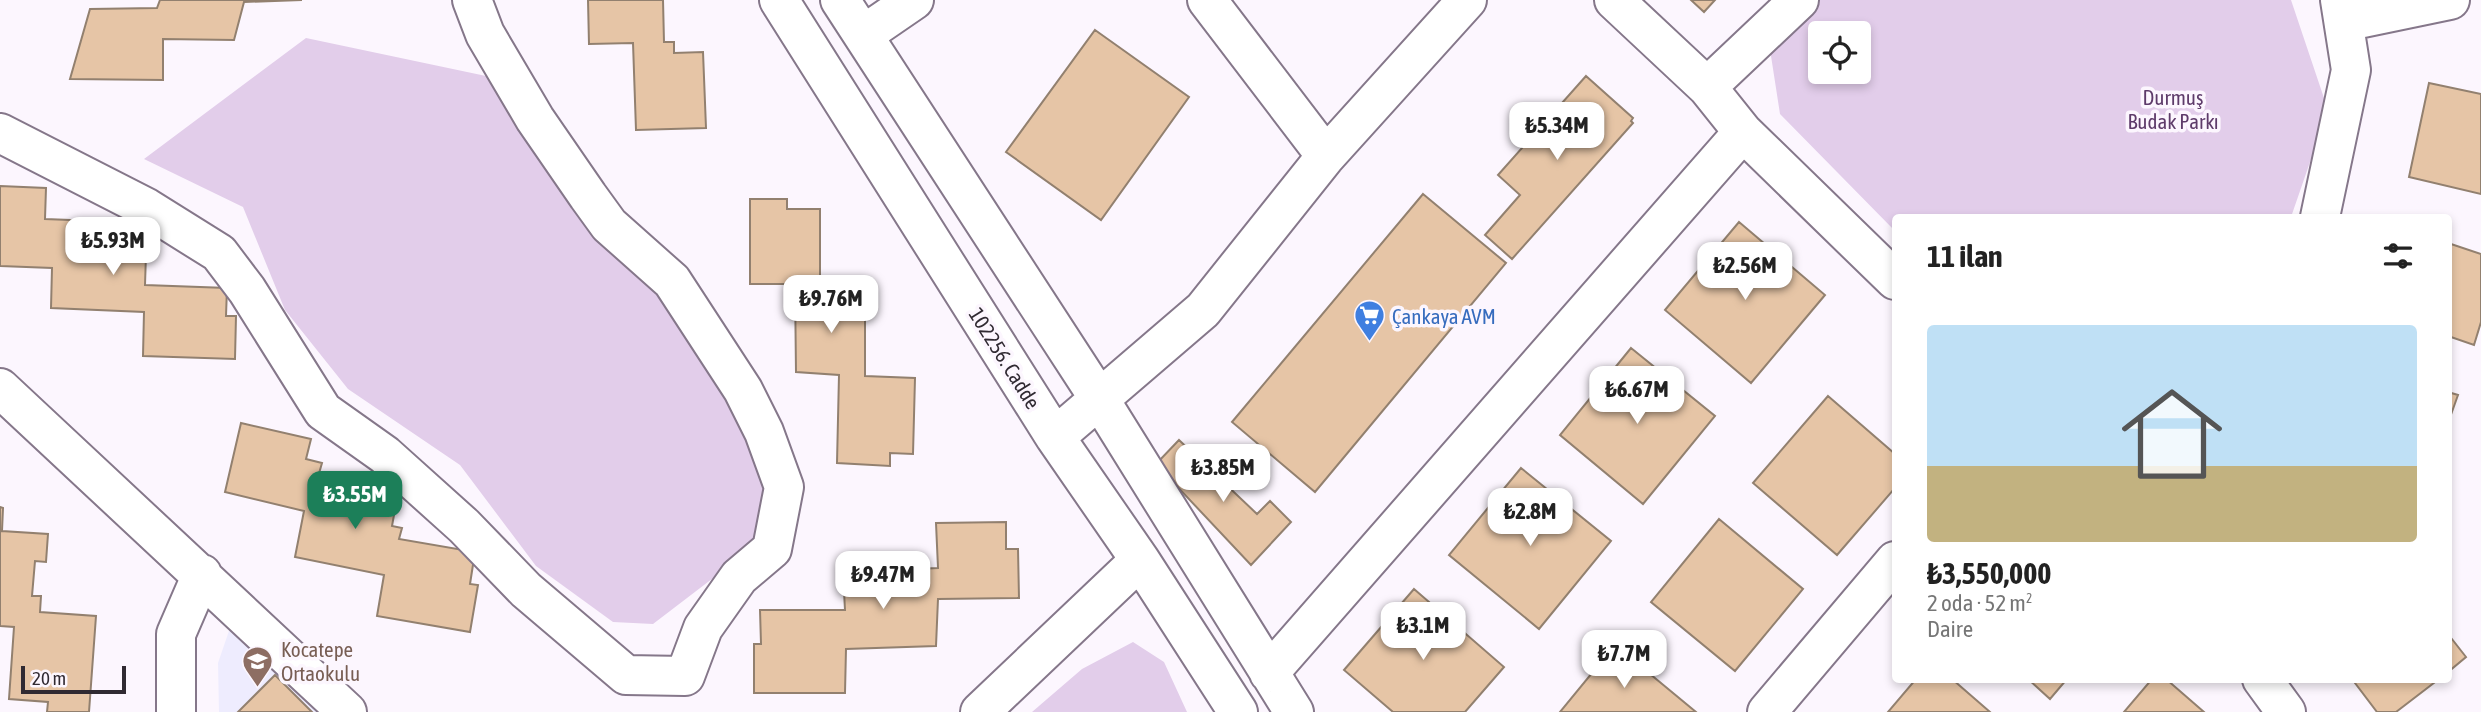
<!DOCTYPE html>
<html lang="tr">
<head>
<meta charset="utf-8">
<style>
	body { margin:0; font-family:"Asap Condensed",sans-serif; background:#f2f2f2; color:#222; height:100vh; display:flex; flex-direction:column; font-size:26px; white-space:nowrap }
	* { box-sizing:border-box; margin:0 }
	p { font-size:23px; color:#767676 }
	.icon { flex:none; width:38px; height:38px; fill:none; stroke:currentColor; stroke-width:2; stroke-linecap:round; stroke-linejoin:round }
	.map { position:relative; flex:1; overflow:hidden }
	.details { position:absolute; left:1892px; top:214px; width:560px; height:469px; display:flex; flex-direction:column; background:#fff; border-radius:7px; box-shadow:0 4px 10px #0003 }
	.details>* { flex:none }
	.fabs { position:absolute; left:1808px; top:21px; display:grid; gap:14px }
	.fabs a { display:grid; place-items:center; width:63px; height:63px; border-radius:7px; background:#fff; box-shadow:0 4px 10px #0003; font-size:35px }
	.scale { position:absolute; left:21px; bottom:18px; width:105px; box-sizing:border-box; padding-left:7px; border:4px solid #302a32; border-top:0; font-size:19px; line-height:24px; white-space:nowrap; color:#302a32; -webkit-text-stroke:5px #fcf6fe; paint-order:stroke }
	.price { position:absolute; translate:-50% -60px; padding:0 16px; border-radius:14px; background:#fff; color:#222; font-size:23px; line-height:46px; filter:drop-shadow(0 2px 4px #0008) }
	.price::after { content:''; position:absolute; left:50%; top:42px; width:21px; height:16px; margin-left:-10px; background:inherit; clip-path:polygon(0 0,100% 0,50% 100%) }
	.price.on { background:#1c7f59; color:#fff }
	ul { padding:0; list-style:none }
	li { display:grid; align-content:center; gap:14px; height:371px; padding:0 35px }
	li span { display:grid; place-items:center; height:217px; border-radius:7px; color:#555 }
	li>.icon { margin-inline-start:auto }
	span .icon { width:126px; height:126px; fill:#fffc; stroke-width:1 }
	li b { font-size:30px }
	h2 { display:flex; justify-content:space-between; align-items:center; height:84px; padding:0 35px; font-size:30px }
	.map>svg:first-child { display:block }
</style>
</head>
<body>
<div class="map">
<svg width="2481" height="712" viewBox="0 0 2481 712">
	<rect width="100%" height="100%" fill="#fcf6fe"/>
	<!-- education -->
	<path fill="#eeecfe" d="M231,625L323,712H219L218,663Z"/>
	<!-- green -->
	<path fill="#e2cdea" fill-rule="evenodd" d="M1816,0H2291L2328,110L2291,217H1895V231L1780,114L1769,43ZM1820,33H1858V72H1820Z
		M306,38L486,76L541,143L567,201L657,285L764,432L783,507L759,543L653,624L613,622L536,566L460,465L348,389L285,310L243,207L144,159Z
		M1133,642L1164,662L1187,712H1032L1082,669Z"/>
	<!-- building -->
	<path fill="#e6c5a6" stroke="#92806f" stroke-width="2" d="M160,0H302L244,2L234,40L163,39V80L70,79L90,9L157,8Z
		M588,0H663L664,42H674V53L703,52L706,128L636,130L633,43L589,44Z
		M1691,0H1715L1704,12Z
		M1095,30L1189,97L1101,220L1006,152Z
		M1586,76L1633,118L1631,121L1633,123L1512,259L1485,235L1520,195L1498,175Z
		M2429,83L2481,94V194L2409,177Z
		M0,186L46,188L45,219L147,223L145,285L227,288L226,316H236L235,359L143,356L144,312L51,308L52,268L0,266Z
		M1423,194L1506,263L1315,492L1232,422Z
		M750,199H787V209H820V284H832V297H865V376L915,378L913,454L890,453V466L837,463L839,375L796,372L795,284H750Z
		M1739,222L1825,295L1751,383L1665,310Z
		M2448,243L2481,254V322L2474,345L2448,336Z
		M1631,348L1715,416L1643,504L1560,435Z
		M2448,392L2458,395L2448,423Z
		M1828,396L1895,454V488L1837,555L1753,483Z
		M241,423L311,439L306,459L322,463L318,477L398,493L392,526L402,528L399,539L475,552L470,584L478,585L470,632L377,616L384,575L295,557L304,511L225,492Z
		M1179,440L1257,514L1270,501L1291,522L1251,565L1156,464Z
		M1521,468L1611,541L1539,629L1449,555Z
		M0,507L3,508L2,531L48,534L46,562L35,561L32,596H41L40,612L96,616L89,712H47L48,702L9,699L14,627L0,626Z
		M1719,519L1803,589L1735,671L1651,602Z
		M1006,522V549H1018L1019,598L938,599L936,646L846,649L845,693H754V644H761L760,610H845L843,572L938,568L936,523Z
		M1414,589L1504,667L1465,712H1393L1344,670Z
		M2448,634L2466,657L2448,672Z
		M1615,645L1696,712H1560Z
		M275,675L312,712H238Z
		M1916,679H1952L1990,712H1888Z
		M2028,679H2067L2050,699Z
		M2152,679H2166L2204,712H2124Z
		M2352,679H2439L2396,712H2377Z"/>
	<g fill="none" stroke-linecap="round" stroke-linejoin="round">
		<defs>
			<path id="minor" d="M779,0L1055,437L1140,560L1238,712
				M840,0L1100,400L1294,712
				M1207,0L1326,156
				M1614,0L1707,87L1743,132L1895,280
				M2344,22L2450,0
				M863,35L914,0
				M1707,87L1799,0
				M0,133L147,208L219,253L247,290L323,411L385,455L464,526L526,590L626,675L685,676L703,628L739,577L772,549L784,487L764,432L743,390L672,281L609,225L588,196L535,119L485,34L472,0
				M2320,217L2351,70L2340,0
				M0,388L347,712
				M1055,437L1203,310L1326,156L1467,0
				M1269,673L1743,132
				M2262,679L2286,712
				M176,712V634L202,574
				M980,712L1140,560
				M1767,712L1895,561"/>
		</defs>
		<!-- minor casing -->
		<use href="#minor" stroke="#85778a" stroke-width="42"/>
		<!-- minor -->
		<use href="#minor" stroke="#fff" stroke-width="38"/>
	</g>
	<!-- icons -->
	<defs>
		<symbol id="supermarket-pin" viewBox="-11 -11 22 30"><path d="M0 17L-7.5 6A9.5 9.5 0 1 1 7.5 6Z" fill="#3f7fe0" stroke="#fcf6fe"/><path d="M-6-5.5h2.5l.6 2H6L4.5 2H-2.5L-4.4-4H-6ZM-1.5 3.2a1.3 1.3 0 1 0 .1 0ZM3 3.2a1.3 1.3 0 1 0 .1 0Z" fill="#fff"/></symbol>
		<symbol id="school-pin" viewBox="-11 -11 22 30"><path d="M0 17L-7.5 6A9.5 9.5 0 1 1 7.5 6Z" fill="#8d6e63" stroke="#fcf6fe"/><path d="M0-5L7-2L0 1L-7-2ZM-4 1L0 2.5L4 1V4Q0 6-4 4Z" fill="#fff"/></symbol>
	</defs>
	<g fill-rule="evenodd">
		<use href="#supermarket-pin" x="1352" y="298" width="35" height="47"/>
		<use href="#school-pin" x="240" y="644" width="35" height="47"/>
	</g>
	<g text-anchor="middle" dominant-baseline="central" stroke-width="7" stroke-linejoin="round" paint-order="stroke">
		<!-- park labels -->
		<g font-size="21" fill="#5e3b6a" stroke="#fcf6fe">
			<text x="2173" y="97">Durmuş<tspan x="2173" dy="24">Budak Parkı</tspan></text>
		</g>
		<!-- shop labels -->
		<g font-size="21" fill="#366cbe" stroke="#fcf6fe" text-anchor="start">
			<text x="1392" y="316">Çankaya AVM</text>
		</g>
		<!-- street labels -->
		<g font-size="21" fill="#302a32" stroke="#fcf6fe">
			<text transform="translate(1005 358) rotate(58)">102256. Cadde</text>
		</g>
		<!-- education labels -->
		<g font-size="21" fill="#785e54" stroke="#fcf6fe" text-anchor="start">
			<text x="281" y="649">Kocatepe<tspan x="281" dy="24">Ortaokulu</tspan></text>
		</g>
	</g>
</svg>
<div class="fabs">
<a><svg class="icon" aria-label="locate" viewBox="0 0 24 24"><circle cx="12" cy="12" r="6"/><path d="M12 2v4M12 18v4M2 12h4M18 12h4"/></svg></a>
</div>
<div class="scale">20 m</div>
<b class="price" style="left:1557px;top:162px">₺5.34M</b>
<b class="price" style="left:113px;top:277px">₺5.93M</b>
<b class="price" style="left:1745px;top:302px">₺2.56M</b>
<b class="price" style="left:831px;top:335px">₺9.76M</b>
<b class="price" style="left:1637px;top:426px">₺6.67M</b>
<b class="price" style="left:1223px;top:504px">₺3.85M</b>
<b class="price on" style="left:355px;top:531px">₺3.55M</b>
<b class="price" style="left:1530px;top:548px">₺2.8M</b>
<b class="price" style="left:883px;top:611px">₺9.47M</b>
<b class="price" style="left:1423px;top:662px">₺3.1M</b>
<b class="price" style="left:1624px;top:690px">₺7.7M</b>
<section class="details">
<h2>11 ilan<svg class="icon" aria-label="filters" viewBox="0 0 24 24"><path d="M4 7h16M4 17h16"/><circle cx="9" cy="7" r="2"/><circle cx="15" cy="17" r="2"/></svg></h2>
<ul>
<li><span style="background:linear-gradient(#bfe0f5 65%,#c2b280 0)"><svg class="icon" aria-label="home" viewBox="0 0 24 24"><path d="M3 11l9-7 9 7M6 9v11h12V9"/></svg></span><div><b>₺3,550,000</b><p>2 oda · 52 m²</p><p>Daire</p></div></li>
</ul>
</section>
</div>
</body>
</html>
